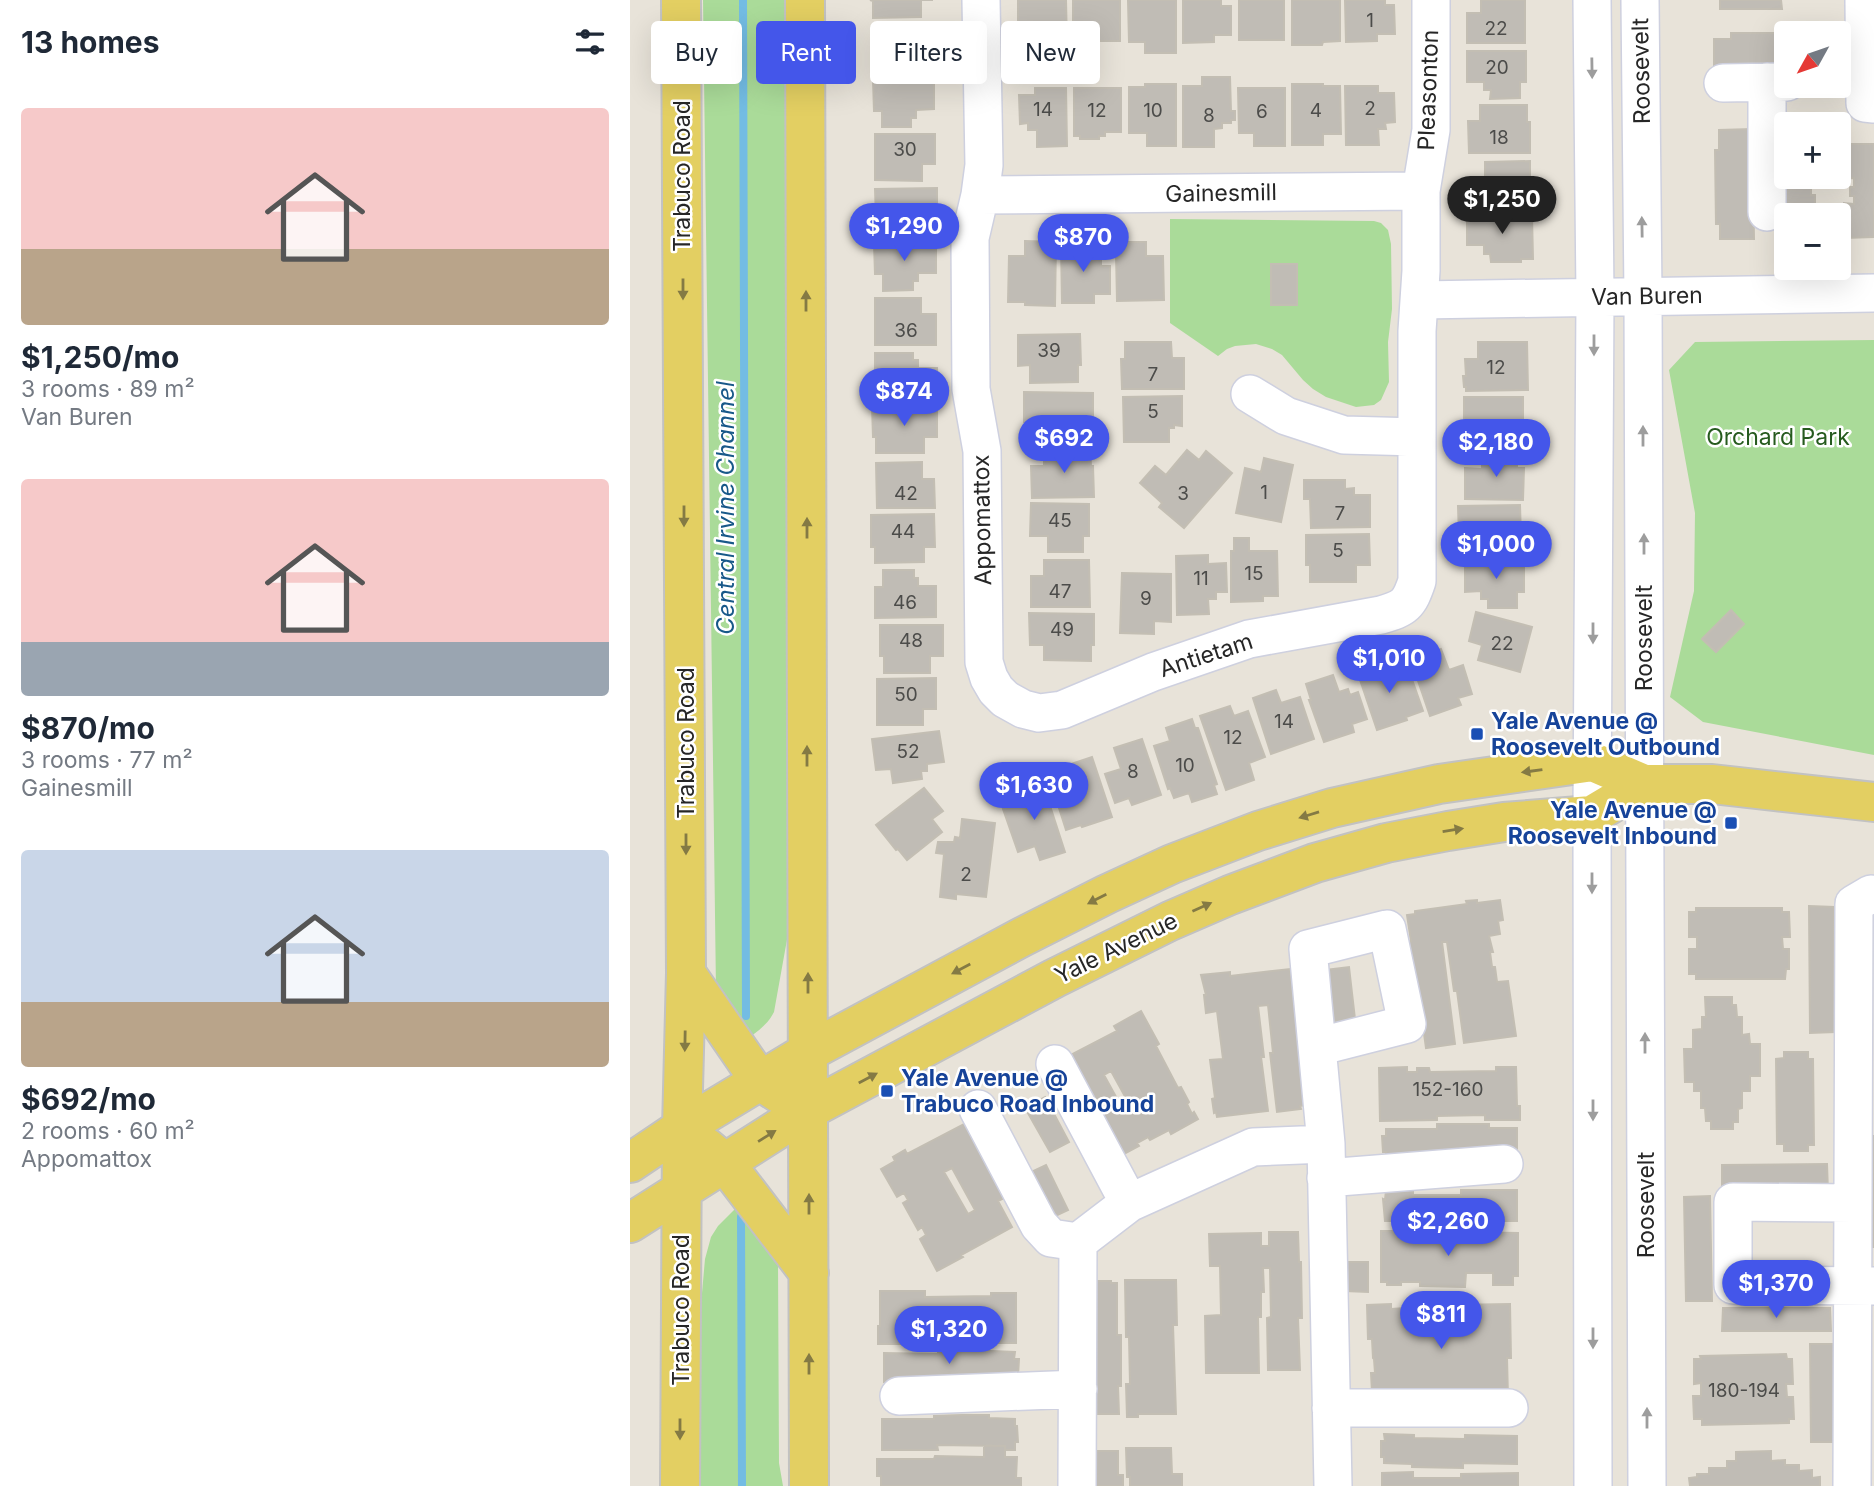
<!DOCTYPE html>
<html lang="en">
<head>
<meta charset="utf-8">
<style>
	body { margin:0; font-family:Inter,sans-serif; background:#f6f6f7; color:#1f2937; height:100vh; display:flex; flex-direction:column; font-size:26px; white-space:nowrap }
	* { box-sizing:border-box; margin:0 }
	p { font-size:23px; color:#747a83 }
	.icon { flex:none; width:38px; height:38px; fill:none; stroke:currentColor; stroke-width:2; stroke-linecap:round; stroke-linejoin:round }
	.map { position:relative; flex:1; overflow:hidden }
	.panel { display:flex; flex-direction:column; background:#fff; width:630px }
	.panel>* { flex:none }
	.guide { position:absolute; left:21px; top:21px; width:665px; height:63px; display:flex; gap:14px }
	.needle { width:46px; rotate:230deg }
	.tools { position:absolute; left:1144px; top:21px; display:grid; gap:14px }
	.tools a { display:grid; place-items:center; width:77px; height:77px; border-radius:7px; background:#fff; box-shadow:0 7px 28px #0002; font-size:35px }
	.price { position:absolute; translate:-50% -60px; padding:0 16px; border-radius:24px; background:#4456ea; color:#fff; font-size:23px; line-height:46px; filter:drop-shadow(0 2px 4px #0008) }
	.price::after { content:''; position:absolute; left:50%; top:42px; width:21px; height:16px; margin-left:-10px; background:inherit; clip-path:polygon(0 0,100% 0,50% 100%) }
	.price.active { background:#222; color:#fff }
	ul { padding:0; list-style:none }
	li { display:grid; align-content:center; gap:14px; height:371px; padding:0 21px }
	li span { display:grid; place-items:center; height:217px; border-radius:7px; color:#555 }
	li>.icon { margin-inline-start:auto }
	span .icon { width:126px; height:126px; fill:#fffc; stroke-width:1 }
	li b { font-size:30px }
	h2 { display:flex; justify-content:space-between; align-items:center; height:84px; padding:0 21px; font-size:30px }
	.tag { padding:0 24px; border-radius:7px; background:#fff; box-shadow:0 7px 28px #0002; font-size:24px; line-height:63px }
	.tag.active { background:#4456ea; color:#fff }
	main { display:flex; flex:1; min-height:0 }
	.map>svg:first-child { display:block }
</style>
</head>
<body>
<main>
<section class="panel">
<h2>13 homes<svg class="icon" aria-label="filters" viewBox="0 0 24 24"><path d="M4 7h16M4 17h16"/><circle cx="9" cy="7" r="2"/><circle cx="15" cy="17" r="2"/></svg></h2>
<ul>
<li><span style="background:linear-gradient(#f6c9c9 65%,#b9a48a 0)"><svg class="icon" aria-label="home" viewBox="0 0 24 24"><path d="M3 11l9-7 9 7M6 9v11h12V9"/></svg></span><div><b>$1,250/mo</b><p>3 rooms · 89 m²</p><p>Van Buren</p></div></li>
<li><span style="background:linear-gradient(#f6c9c9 75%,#9aa5b1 0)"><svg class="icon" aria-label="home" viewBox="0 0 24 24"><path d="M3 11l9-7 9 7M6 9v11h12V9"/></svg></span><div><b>$870/mo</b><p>3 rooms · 77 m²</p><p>Gainesmill</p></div></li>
<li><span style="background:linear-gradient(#c9d6e8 70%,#b9a48a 0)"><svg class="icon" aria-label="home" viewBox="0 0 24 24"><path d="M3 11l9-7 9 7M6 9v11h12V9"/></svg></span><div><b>$692/mo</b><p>2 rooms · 60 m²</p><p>Appomattox</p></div></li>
</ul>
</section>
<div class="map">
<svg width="1244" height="1486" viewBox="0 0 1244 1486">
	<rect width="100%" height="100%" fill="#e8e3d9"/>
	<!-- green -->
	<path fill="#aadb99" d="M73,0H157L160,892L158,934L144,1012C137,1026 125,1033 113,1042L86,990Z
		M540,219L744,221L751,223L758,230L761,244L762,309L758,342L759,382L751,400L744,405L726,407L696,397L683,389L673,380L652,355L642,349L626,344L605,346L597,349L588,356L540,323Z
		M1244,340V755L1073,722L1040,697L1064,591L1065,513L1039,370L1065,342Z
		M109,1205L148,1262L149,1463L153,1486H64L67,1350L75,1259L81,1237L88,1226Z"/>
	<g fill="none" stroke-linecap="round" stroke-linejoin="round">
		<!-- stream -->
		<path stroke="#73bce3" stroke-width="8" d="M113,0L116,1016
			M111,1217L112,1486"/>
	</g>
	<!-- building -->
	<path fill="#c0bcb5" stroke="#c3beb3" stroke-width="2" fill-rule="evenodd" d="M240,0H303H291V17L243,18V1Z
		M388,0H436L437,46L405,45V43H388Z
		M443,0H490V41H443Z
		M498,0H546V53H515V42H499Z
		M553,0H591V6H601V35H584V42L553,43Z
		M609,0H654V40H609Z
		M662,0H710V41L693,42L692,45H662Z
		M715,0H755V5H764L765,34H747V41L716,42Z
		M851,0H895V43H837V13H851Z
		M1090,0H1151L1152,9H1090Z
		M291,25V41H305V70L246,72V26Z
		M1101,33H1157V72H1084V39H1101Z
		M837,51H896V82H890V98L860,99L861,90H854V82H837Z
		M572,77H600L601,111H605V120H601V123H592V128L584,129V147H553V86H572Z
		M304,79V109L286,110V118H281V127H252V111H244L243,80Z
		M515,84H546V146H517V133H499V87H515Z
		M662,84H693V86H710L711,134H693V145H662Z
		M715,86H748V93H764L765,122L755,123L756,129H748L749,145H716Z
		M405,88H436L437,146L407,147V130H398V123L390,124L389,95H405Z
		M444,88H491V132H475V136H469V139H450V136H444Z
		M608,88H655V146H624V133H609Z
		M850,105H897V122H900V153H839L838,121H850Z
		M1147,128H1157V177H1185V178H1181V195H1185V215H1157V239H1147Z
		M1122,129L1124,239H1090V224H1086L1085,150H1089V130Z
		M245,134H305V164H292V181L245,180Z
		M1213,144H1244V237L1215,238L1214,203L1224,204V196H1220V187H1224V178L1214,179Z
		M900,161V181H909L910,203H901L902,207H842V177H855V162Z
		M307,188V218H295V234L250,235V219H246L245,189Z
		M896,214V216H902L903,259H891V262H861L860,254H854V245H837V215Z
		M395,241L426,242L425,306L395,305V302H378L379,256H395Z
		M306,242V273H288V281H283V290L253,291V274H245L244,243Z
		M488,242H516V256H533L534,300L487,301L486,253L489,252Z
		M431,244H463L464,259H471V266H480V294H464V303H432Z
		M641,264H667V305H641Z
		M245,298H291V314H306V345H245Z
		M450,334L451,365H448V382L400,383V365L388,366V335Z
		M495,342H541L542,358H554V389H492L491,359H495Z
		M848,342H897L898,390L836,391V387H834L833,376H836L835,359H848Z
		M245,353H283V360H288V368H307V399H245Z
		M394,392L463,393V419H453L452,438H407V422H394Z
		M552,396V426L544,425V428H539V442H494L493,397Z
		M834,397H893V443H849L848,428H834Z
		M307,405V437H294V453H246V437H243L242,406Z
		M460,449L461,466H463L464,497L402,498L401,466H414V450Z
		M557,450L569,460L576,451L602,473L554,528L529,507L532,503L510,483L525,466L536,475Z
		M858,451L887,452V468H894L893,500L835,499V468L852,469V460L858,461Z
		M634,458L663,465L651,522L606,513L615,468L631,472Z
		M292,462V479H304L305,508H247L246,463Z
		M674,480H715V489L724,488V495H740V527L681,528L680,499H674Z
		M401,503L459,504V536H453V552H418V536H400Z
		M890,505L891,538H888V554H842L841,537H829L828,506Z
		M304,514L305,547H294V562L245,563V547H241V515Z
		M739,534L740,565H726V582H680V565H676V535Z
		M604,538H619V551H647L648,596H633V601L601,602V551H604Z
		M578,555V564L596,563L597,592H586V599H578L579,614L547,615L546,556Z
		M414,560H459L460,607H401V576H414Z
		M894,560V592H887V608H858V599H851V591L835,592V561Z
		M253,570H284V578H288V586H306V617L245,618V587H253Z
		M492,573L541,574V622L524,621V634L490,633Z
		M1101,610L1114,624L1086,652L1072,639Z
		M846,612L902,627L890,672L848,660L852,645L839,641Z
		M399,613L464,614V645H461V661L414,660V645H400Z
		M250,625H313V656H300V673H254V656H250Z
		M811,649L819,670L833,665L842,694L828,698L831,705L800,716L781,660Z
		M758,661L762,673L778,668L793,711L776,717L777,720L747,730L727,671Z
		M703,675L709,692L718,689L720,695L728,692L737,719L722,724L724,732L694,742L679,700H681L676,684Z
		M306,678V709H293V725H247V679Z
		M646,690L651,703L670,697L684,739L641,754L623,698Z
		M600,706L604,716L618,711L635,757L619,763L624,780L596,790L570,716Z
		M562,719L565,728H568L587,784L584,785L587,794L562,802L559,793L544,798L540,788L538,789L524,746L540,741L536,728Z
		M309,731L314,762L297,764V771H291L292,779L263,783L261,769L246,770L242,739Z
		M512,739L531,795L502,805L499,798L485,803L475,774L491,769L484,748Z
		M462,757L482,817L452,827L451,825L436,830L422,786L437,782L432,767Z
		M412,781L435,852L410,860L405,846L388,852L373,809L388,805L384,791Z
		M294,788L313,811L302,819L312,832L277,860L268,849L266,850L246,825Z
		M332,819L365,823L356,897L326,894V899L310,897L314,854L306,853L308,842H324L325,837L330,838Z
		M847,900V903L870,900L873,920L868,921L870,934L859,936L863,952H860L862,967H865L867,982L878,981L886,1036L834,1043L827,991H824L817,942H812L825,1044L796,1048L789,997L778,942L781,941L777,915L785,914V911L837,904L836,901Z
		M1179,906L1204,907L1205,1032L1180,1033Z
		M1066,908H1152V912H1159L1160,937H1152L1153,949H1159V969H1156L1155,979H1066V974H1059V949H1067V937H1059V912H1066Z
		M719,967L725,1019L701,1022L694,970Z
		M660,969L664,998H668L676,1105L670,1106L671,1109L647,1112L640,1053H643L638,1005L628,1006L634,1057H631L638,1111L587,1117L586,1112L584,1113L582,1099L585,1098L580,1060L593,1059L587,1011L576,1013L574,995H576L571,975L600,972V976Z
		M1075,997H1102V1005H1106L1107,1017H1112V1035L1119,1034L1120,1044H1130V1076H1120V1091H1112V1108L1108,1109V1122H1103V1129H1081V1121H1076L1075,1108H1071V1091H1064V1082H1055L1054,1049H1063V1030L1072,1029V1017H1076Z
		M511,1011L529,1044L526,1046L548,1088L551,1087L559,1102L557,1104L562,1114L564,1112L568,1119L541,1134L539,1130L520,1140L518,1137L507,1143L509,1146L494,1154L492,1151L486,1154L435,1058L487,1031L484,1026ZM481,1071L503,1111L496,1115L474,1075Z
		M1154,1052H1178V1059H1183L1184,1145H1178V1151H1154V1144H1147L1146,1059L1154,1058Z
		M777,1067V1072H787V1068H799L800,1072L866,1071V1067H886L887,1106H890V1120H855V1115L807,1116V1120L750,1121L749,1068Z
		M415,1097L439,1142L420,1152L395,1108Z
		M334,1124L374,1198L368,1201L382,1227L331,1255L333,1257L307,1271L290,1239L296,1235L292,1227L288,1230L273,1203L278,1200L274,1193L267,1197L251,1169L265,1161L263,1157L275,1150L277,1154ZM322,1168L345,1210L338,1214L314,1172Z
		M807,1124H859V1128H887V1158L756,1159V1152H753L752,1136H756V1129H807Z
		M1239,1136H1244V1247H1239Z
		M1197,1164L1198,1192H1092V1165Z
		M416,1165L438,1210L419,1219L397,1174Z
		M756,1190H783V1195H831V1190H887V1221H836V1226L779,1227V1221H755L753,1199L755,1200Z
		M1080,1196L1082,1301H1056L1054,1197Z
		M751,1231H783V1235H833V1232L888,1233V1276H883V1285H863V1273H836L835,1287L790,1286V1282H771V1285H757V1282H751Z
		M639,1232H668L669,1262H671L672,1318H668L670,1370H638L637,1318L641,1317L640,1268H633L634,1292H631V1317H628L629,1373H576L575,1316L591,1315L590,1266H580L579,1234L631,1233V1246H639Z
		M715,1262H738V1292L715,1291Z
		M495,1280H546L547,1325H543L546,1414H508V1417H497L496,1384H500L499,1337H496Z
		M463,1281H481V1283H487V1335H491V1386H488L489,1414H457Z
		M250,1291H295V1297L361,1296V1293H386V1343H355L354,1340L307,1339V1344H248V1326H250Z
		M761,1304V1309L775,1308L776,1318L822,1317V1305L880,1304L881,1358H877L878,1397L742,1392L741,1373H745L744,1359L743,1358L742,1339H738L737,1305Z
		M1093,1308H1200L1201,1331H1092Z
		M1180,1344H1206V1442H1181Z
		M308,1349L385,1352L384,1359H389L388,1376L305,1383L254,1382V1353L308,1354Z
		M1156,1354L1157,1359H1162L1163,1384H1156L1157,1397H1163L1164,1419H1159V1423L1072,1425V1419H1064L1063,1396H1071V1383L1064,1384V1359H1071L1070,1356Z
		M332,1415H359V1418L385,1419V1426H387L388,1442H385V1450H375V1446L307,1445L308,1450H252V1419H304V1416Z
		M754,1434L784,1435V1438L835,1439V1435L887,1436V1464L833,1463V1468L782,1467V1464L754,1463V1457H751V1441H755Z
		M354,1446H375V1457H387L386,1478H391V1486H251V1476H247V1459H304L305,1456L354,1457Z
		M496,1448H541L542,1474H552V1486H500V1477H497Z
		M457,1451H488V1475H493V1486H461Z
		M1141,1451V1461L1155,1460V1465H1169V1471L1182,1470V1478L1190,1477V1486H1060L1059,1478L1067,1477V1474H1079V1468H1097V1461H1106V1452Z
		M783,1472V1478H831V1474L888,1473V1486H752V1473Z"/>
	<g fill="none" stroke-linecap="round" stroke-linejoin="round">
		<defs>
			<path id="minor" d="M351,0L354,165L350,195L340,238L341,389L352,451L354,662L359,678L366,690L375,699L393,709L409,713L432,710L523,672L619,639L751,615C775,608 779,605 787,581V331L791,271V191L801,130V0
				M962,0L965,297L962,815L963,1486
				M1010,0L1013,296L1017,1486
				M1234,0L1235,103L1244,104
				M1093,83L1157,82
				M350,195L791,191
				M1137,212V82
				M790,300L1244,293
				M620,394L656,416L714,435L787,437
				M687,1047L777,1024L757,929L678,949L696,1144
				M425,1064L499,1203
				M348,1109L409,1225L421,1238L448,1242
				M696,1178L874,1164
				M1223,1203L1103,1202V1285L1244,1286
				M269,1396L448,1389
				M701,1408H879
				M447,1486L448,1242L499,1203L623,1147L696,1144L703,1486
				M1222,1486L1224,904L1241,894L1244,895"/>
			<path id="major" d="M175,0L179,1486
				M56,973L130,1081L150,1094
				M76,1147L95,1163L179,1273
				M0,1163L52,1128L178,1052L392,937L477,894L542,864L628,831L702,808L809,784L963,762L1014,784H1082L1244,802
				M0,1223L178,1110L425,978L540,921L600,895L685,863L756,843L818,831L874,822L962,815L1014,784
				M50,1486L52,1128L56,973L51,0"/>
		</defs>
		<!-- minor casing -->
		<use href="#minor" stroke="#ced0df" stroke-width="40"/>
		<!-- major casing -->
		<use href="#major" stroke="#c2c2c2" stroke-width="42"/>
		<!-- minor -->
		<use href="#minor" stroke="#fff" stroke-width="37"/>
		<!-- major -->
		<use href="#major" stroke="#e3cf62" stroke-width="38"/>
	</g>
	<!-- one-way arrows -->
	<defs><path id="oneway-solid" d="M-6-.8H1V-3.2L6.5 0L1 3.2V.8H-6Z" transform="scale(1.75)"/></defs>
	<g fill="#9d9d9d">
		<use href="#oneway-solid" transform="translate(962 68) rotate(89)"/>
		<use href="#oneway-solid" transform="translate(1012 227) rotate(-91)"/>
		<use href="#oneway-solid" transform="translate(964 345) rotate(90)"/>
		<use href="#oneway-solid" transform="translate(1013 436) rotate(-90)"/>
		<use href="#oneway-solid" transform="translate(1014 544) rotate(-90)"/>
		<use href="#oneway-solid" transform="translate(963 633) rotate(90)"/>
		<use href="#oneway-solid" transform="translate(962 883) rotate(90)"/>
		<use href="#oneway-solid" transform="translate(1015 1043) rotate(-90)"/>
		<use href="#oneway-solid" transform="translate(963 1110) rotate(90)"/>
		<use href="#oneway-solid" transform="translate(963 1338) rotate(90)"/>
		<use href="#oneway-solid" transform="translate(1017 1418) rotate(-90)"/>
	</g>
	<g fill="#847a44">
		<use href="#oneway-solid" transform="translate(53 289) rotate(90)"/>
		<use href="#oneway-solid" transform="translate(176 301) rotate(-90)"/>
		<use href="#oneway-solid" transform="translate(54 516) rotate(90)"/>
		<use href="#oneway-solid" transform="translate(177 528) rotate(-90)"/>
		<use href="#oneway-solid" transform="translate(177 756) rotate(-90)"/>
		<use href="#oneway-solid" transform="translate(902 771) rotate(172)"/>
		<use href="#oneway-solid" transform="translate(679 815) rotate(163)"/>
		<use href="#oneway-solid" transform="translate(823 830) rotate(-9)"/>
		<use href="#oneway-solid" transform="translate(56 844) rotate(90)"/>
		<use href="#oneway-solid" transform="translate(467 899) rotate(153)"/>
		<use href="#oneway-solid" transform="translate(572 907) rotate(-24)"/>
		<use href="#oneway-solid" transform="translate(331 969) rotate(152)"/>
		<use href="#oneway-solid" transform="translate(178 983) rotate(-90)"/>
		<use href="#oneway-solid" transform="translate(55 1041) rotate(91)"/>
		<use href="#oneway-solid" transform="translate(238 1078) rotate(-28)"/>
		<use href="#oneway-solid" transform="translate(137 1136) rotate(-32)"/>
		<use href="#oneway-solid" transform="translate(179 1204) rotate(-90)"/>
		<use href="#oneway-solid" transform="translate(179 1364) rotate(-90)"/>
		<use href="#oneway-solid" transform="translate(50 1429) rotate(90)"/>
	</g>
	<!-- markers -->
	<g fill="#1a4fb4" stroke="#fff" stroke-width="2.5">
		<rect x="840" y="727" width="14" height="14" rx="3.5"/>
		<rect x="1094" y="816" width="14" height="14" rx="3.5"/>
		<rect x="250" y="1084" width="14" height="14" rx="3.5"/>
	</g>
	<g text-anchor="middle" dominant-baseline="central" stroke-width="5" stroke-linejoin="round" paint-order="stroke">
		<!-- number labels -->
		<g font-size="19" fill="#4c4c4a">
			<text x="740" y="20">1</text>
			<text x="866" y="28">22</text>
			<text x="867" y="67">20</text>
			<text x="740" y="108">2</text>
			<text x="413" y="109">14</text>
			<text x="467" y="110">12</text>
			<text x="523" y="110">10</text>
			<text x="686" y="110">4</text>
			<text x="632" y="111">6</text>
			<text x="579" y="115">8</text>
			<text x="869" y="137">18</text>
			<text x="275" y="149">30</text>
			<text x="276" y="330">36</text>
			<text x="419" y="350">39</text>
			<text x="866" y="367">12</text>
			<text x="523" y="374">7</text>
			<text x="523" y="411">5</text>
			<text x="634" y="492">1</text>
			<text x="276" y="493">42</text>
			<text x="553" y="493">3</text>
			<text x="710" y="513">7</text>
			<text x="430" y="520">45</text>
			<text x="273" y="531">44</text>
			<text x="708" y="550">5</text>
			<text x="624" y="573">15</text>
			<text x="571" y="578">11</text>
			<text x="430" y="591">47</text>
			<text x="516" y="598">9</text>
			<text x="275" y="602">46</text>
			<text x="432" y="629">49</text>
			<text x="281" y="640">48</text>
			<text x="872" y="643">22</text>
			<text x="276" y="694">50</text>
			<text x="654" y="721">14</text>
			<text x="603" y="737">12</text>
			<text x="278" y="751">52</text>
			<text x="555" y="765">10</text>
			<text x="503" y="771">8</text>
			<text x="336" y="874">2</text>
			<text x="818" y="1089">152-160</text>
			<text x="1114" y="1390">180-194</text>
		</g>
		<!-- street labels -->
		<g font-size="23" fill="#262626" stroke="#fff">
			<text transform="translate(1011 71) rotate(-91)">Roosevelt</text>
			<text transform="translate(798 90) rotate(-88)">Pleasonton</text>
			<text transform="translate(52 176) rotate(-90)">Trabuco Road</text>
			<text transform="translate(591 193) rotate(-1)">Gainesmill</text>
			<text transform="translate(1017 296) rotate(-1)">Van Buren</text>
			<text transform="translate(352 520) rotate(-91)">Appomattox</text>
			<text transform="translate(1014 638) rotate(-90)">Roosevelt</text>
			<text transform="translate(576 655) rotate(-18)">Antietam</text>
			<text transform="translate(56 743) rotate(-90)">Trabuco Road</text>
			<text transform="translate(486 948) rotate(-26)">Yale Avenue</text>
			<text transform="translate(1016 1205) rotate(-90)">Roosevelt</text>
			<text transform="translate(51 1310) rotate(-90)">Trabuco Road</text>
		</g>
		<!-- park labels -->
		<g font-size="23" fill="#265b1e" stroke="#fff">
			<text x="1148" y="437">Orchard Park</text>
		</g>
		<!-- transit labels -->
		<g font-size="23" font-weight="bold" fill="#164399" stroke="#fff" text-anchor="start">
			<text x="861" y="721">Yale Avenue @<tspan x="861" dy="26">Roosevelt Outbound</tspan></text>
			<text x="1087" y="810" text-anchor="end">Yale Avenue @<tspan x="1087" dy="26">Roosevelt Inbound</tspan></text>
			<text x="271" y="1078">Yale Avenue @<tspan x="271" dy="26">Trabuco Road Inbound</tspan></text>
		</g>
		<!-- water labels -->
		<g font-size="24" font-style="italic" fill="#185989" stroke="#fff">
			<text transform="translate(95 508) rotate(-90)">Central Irvine Channel</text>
		</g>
	</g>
</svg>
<div class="tools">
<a><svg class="needle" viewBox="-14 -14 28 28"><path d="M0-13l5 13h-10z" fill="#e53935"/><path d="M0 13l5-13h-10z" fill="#747a83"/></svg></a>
<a>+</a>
<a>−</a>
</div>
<b class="price active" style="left:872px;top:236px">$1,250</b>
<b class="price" style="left:274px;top:263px">$1,290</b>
<b class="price" style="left:453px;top:274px">$870</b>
<b class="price" style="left:274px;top:428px">$874</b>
<b class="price" style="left:434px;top:475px">$692</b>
<b class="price" style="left:866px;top:479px">$2,180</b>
<b class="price" style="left:866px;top:581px">$1,000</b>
<b class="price" style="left:759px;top:695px">$1,010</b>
<b class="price" style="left:404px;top:822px">$1,630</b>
<b class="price" style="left:818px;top:1258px">$2,260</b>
<b class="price" style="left:1146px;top:1320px">$1,370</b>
<b class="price" style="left:811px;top:1351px">$811</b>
<b class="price" style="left:319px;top:1366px">$1,320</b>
<div class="guide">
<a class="tag">Buy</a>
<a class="tag active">Rent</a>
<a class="tag">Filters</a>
<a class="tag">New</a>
</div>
</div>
</main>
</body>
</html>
